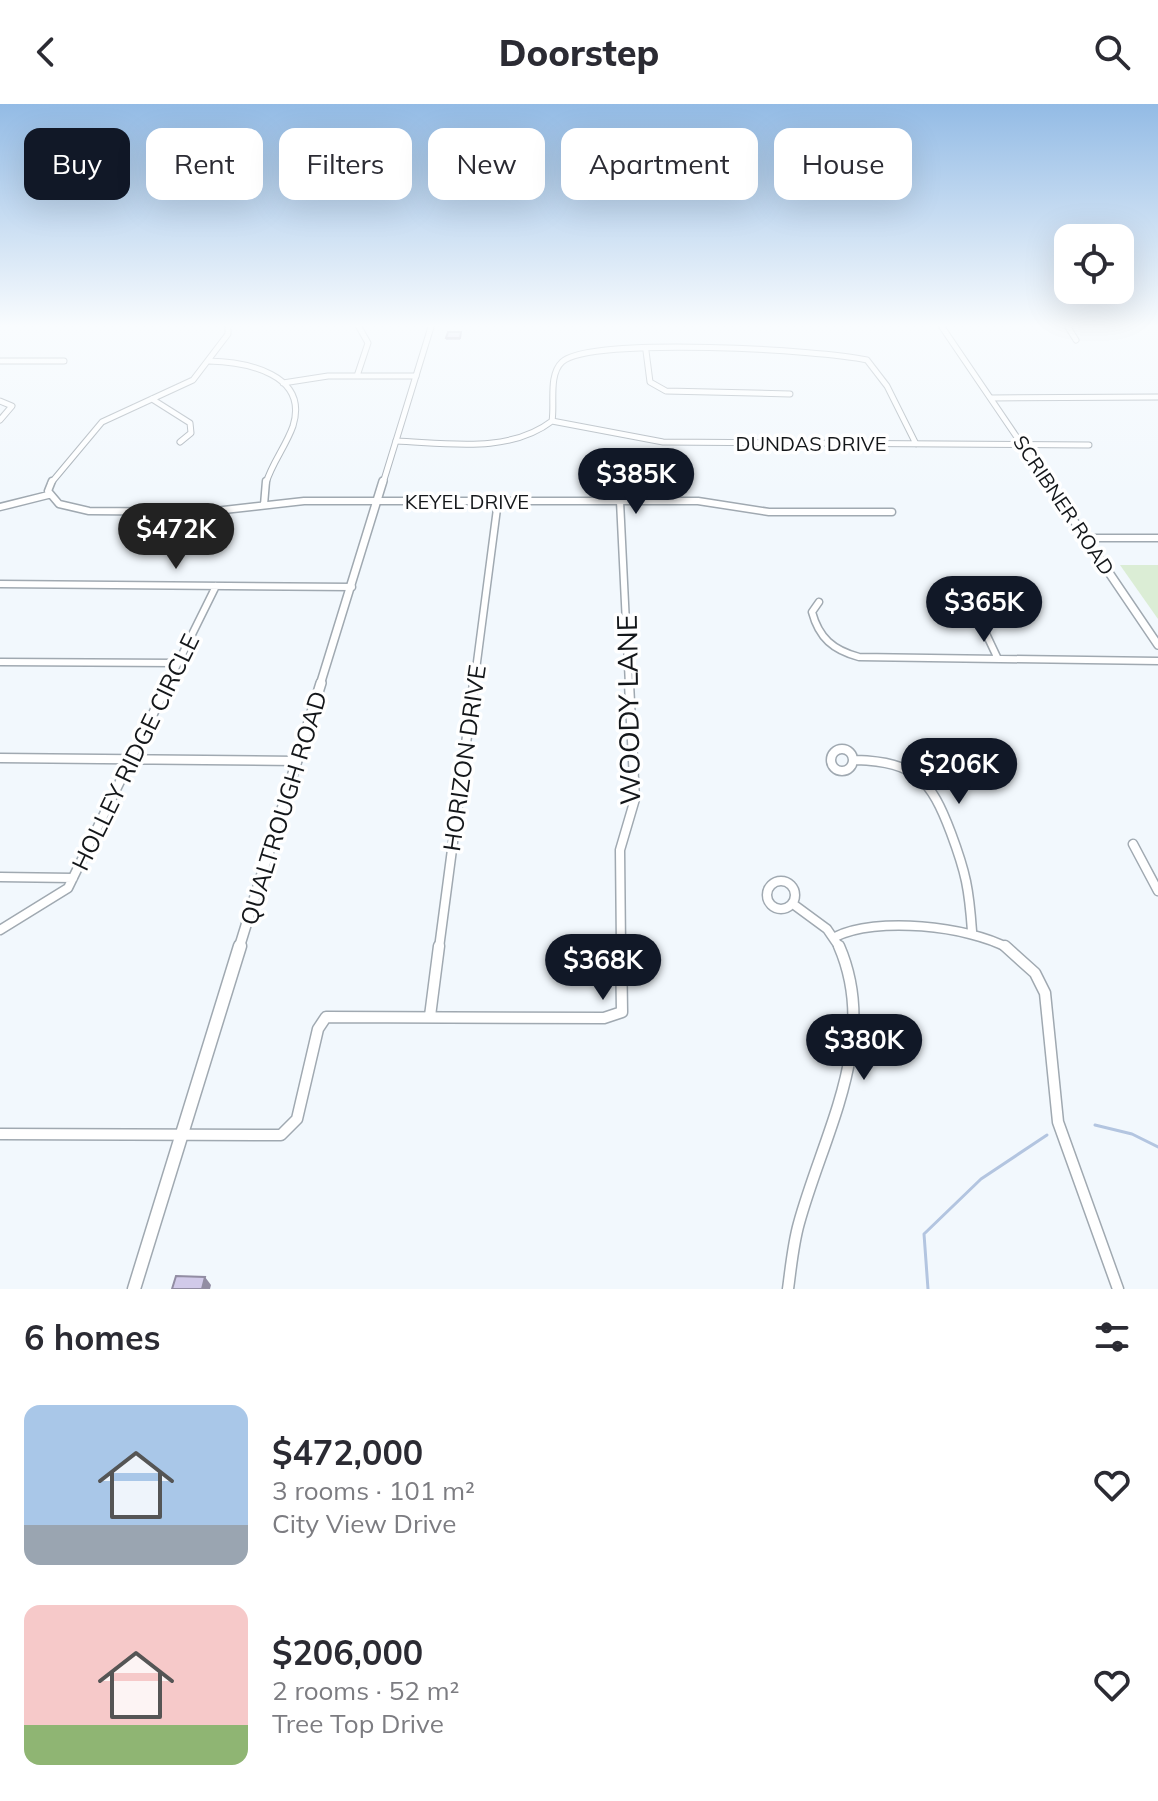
<!DOCTYPE html>
<html lang="en">
<head>
<meta charset="utf-8">
<style>
	body { margin:0; font-family:Mulish,sans-serif; background:#f2f2f3; color:#2b2b33; height:100vh; display:flex; flex-direction:column; font-size:30px; white-space:nowrap }
	* { box-sizing:border-box; margin:0 }
	p { font-size:26px; color:#7c7c81 }
	.icon { flex:none; width:44px; height:44px; fill:none; stroke:currentColor; stroke-width:2; stroke-linecap:round; stroke-linejoin:round }
	.map { position:relative; height:1185px; overflow:hidden }
	.drawer { display:flex; flex-direction:column; background:#fff; flex:1 }
	.drawer>* { flex:none }
	.hud { position:absolute; left:24px; top:24px; width:1110px; height:72px; display:flex; gap:16px }
	.controls { position:absolute; left:1054px; top:120px; display:grid; gap:16px }
	.controls a { display:grid; place-items:center; width:80px; height:80px; border-radius:16px; background:#fff; box-shadow:0 8px 32px #0002; font-size:40px }
	.price { position:absolute; translate:-50% -68px; padding:0 18px; border-radius:28px; background:#111827; color:#fff; font-size:26px; line-height:52px; filter:drop-shadow(0 2px 4px #0008) }
	.price::after { content:''; position:absolute; left:50%; top:48px; width:24px; height:18px; margin-left:-12px; background:inherit; clip-path:polygon(0 0,100% 0,50% 100%) }
	.price.current { background:#222; color:#fff }
	ul { padding:0; list-style:none }
	li { display:flex; align-items:center; gap:24px; height:200px; padding:0 24px }
	li span { display:grid; place-items:center; flex:none; width:224px; height:160px; border-radius:16px; color:#555 }
	li>.icon { margin-inline-start:auto }
	span .icon { width:96px; height:96px; fill:#fffc; stroke-width:1 }
	li b { font-size:34px }
	h2 { display:flex; justify-content:space-between; align-items:center; height:96px; padding:0 24px; font-size:34px }
	.pill { padding:0 28px; border-radius:16px; background:#fff; box-shadow:0 8px 32px #0002; font-size:28px; line-height:72px }
	.pill.current { background:#111827; color:#fff }
	header { display:flex; justify-content:space-between; align-items:center; height:104px; padding:0 24px; background:#fff; font-size:36px; font-weight:800 }
	.map>svg:first-child { display:block }
</style>
</head>
<body>
<header><svg class="icon" aria-label="back" viewBox="0 0 24 24"><path d="M15 5l-7 7 7 7"/></svg>Doorstep<svg class="icon" aria-label="search" viewBox="0 0 24 24"><circle cx="10" cy="10" r="6"/><path d="M15 15l6 6"/></svg></header>
<div class="map">
<svg width="1158" height="1185" viewBox="0 0 1158 1185">
	<rect width="100%" height="100%" fill="#f2f8fd"/>
	<!-- green -->
	<path fill="#dbedd5" d="M1120,461H1158V515Z"/>
	<g fill="none" stroke-linecap="round" stroke-linejoin="round">
		<!-- stream -->
		<path stroke="#b3c5e0" stroke-width="3" d="M1095,1021L1132,1030L1158,1043
			M928,1185L924,1130L981,1075L1047,1031"/>
		<defs>
			<path id="minor-far3" d="M1068,223L1076,236
				M646,247L650,278L666,287L790,290
				M0,257H64
				M209,257C247,258 309,270 293,322C286,342 272,359 266,379
				M357,272L368,239L359,223
				M283,279L328,272H416
				M991,294L1158,293
				M152,295L190,319L191,329L180,338
				M0,297L12,302L0,316
				M552,317L663,338L1089,341
				M396,337C447,339 509,350 552,317C555,300 548,271 562,258C591,232 824,246 867,256L887,282L916,340
				M51,379L102,318L193,276L228,230V223"/>
			<path id="minor-far2" d="M52,377L48,387L59,400L89,407L206,408L304,397H698L769,408H892
				M620,397L629,581
				M264,401L266,377
				M0,403L48,391
				M1085,434H1158
				M0,480L352,483
				M819,498L812,508C819,534 833,546 859,553L1158,557
				M971,498L998,555
				M0,558L178,559
				M167,581L216,482
				M474,581L498,397"/>
			<path id="minor-far1" d="M831 656a11 11 0 1 1 22 0a11 11 0 1 1-22 0Z
				M0,654L297,657
				M856,656C916,658 931,676 951,729C966,769 969,785 972,827
				M1133,740L1158,787
				M0,773L73,774
				M767 791a14 14 0 1 1 28 0a14 14 0 1 1-28 0Z
				M793,800L827,825L840,844
				M0,826L68,784L168,579
				M835,833C876,812 968,822 1008,844
				M439,844L474,579
				M621,844L620,746L635,695L629,579"/>
			<path id="minor" d="M1005,842L1035,869L1045,889L1058,1018L1118,1185
				M430,912L439,842
				M0,1030L281,1031L297,1015L318,925L326,913L604,914L622,908L621,842
				M788,1185C791,1163 793,1140 799,1119C824,1028 880,936 839,842"/>
			<path id="tertiary-far3" d="M942,223L1048,379
				M383,379L431,223"/>
			<path id="tertiary-far2" d="M1047,377L1158,541
				M320,581L383,377"/>
			<path id="tertiary-far1" d="M239,844L321,579"/>
			<path id="tertiary" d="M134,1185L240,842"/>
		</defs>
		<!-- minor-far3 casing -->
		<use href="#minor-far3" stroke="#a0a9b1" stroke-width="7"/>
		<!-- minor-far2 casing -->
		<use href="#minor-far2" stroke="#a0a9b1" stroke-width="9"/>
		<!-- minor-far1 casing -->
		<use href="#minor-far1" stroke="#a0a9b1" stroke-width="11"/>
		<!-- minor casing -->
		<use href="#minor" stroke="#a0a9b1" stroke-width="13"/>
		<!-- tertiary-far3 casing -->
		<use href="#tertiary-far3" stroke="#a0a9b1" stroke-width="7"/>
		<!-- tertiary-far2 casing -->
		<use href="#tertiary-far2" stroke="#a0a9b1" stroke-width="10"/>
		<!-- tertiary-far1 casing -->
		<use href="#tertiary-far1" stroke="#a0a9b1" stroke-width="12"/>
		<!-- tertiary casing -->
		<use href="#tertiary" stroke="#a0a9b1" stroke-width="15"/>
		<!-- minor-far3 -->
		<use href="#minor-far3" stroke="#fff" stroke-width="5"/>
		<!-- minor-far2 -->
		<use href="#minor-far2" stroke="#fff" stroke-width="6"/>
		<!-- minor-far1 -->
		<use href="#minor-far1" stroke="#fff" stroke-width="8"/>
		<!-- minor -->
		<use href="#minor" stroke="#fff" stroke-width="10"/>
		<!-- tertiary-far3 -->
		<use href="#tertiary-far3" stroke="#fff" stroke-width="5"/>
		<!-- tertiary-far2 -->
		<use href="#tertiary-far2" stroke="#fff" stroke-width="7"/>
		<!-- tertiary-far1 -->
		<use href="#tertiary-far1" stroke="#fff" stroke-width="9"/>
		<!-- tertiary -->
		<use href="#tertiary" stroke="#fff" stroke-width="12"/>
	</g>
	<!-- wall -->
	<path fill="#b4aec8" d="M461,228L460,236H446V234Z"/>
	<!-- shaded-wall -->
	<path fill="#928da3" d="M205,1173L211,1181L210,1185H202Z"/>
	<!-- building -->
	<path fill="#d1cae9" stroke="#928da3" stroke-width="2" d="M448,228H461L460,234H446Z
		M176,1172L205,1173L202,1185H172Z"/>
	<!-- sky -->
	<linearGradient id="sky" x2="0" y2="1"><stop stop-color="#93bbe5"/><stop offset="0.57" stop-color="#f9fcfe"/><stop offset="1" stop-color="#f9fcfe" stop-opacity="0"/></linearGradient>
	<rect width="1158" height="389" fill="url(#sky)"/>
	<g text-anchor="middle" dominant-baseline="central" stroke-width="7" stroke-linejoin="round" paint-order="stroke">
		<!-- far-street labels -->
		<g font-size="20" fill="#14171a" stroke="#fff">
			<text x="811" y="339">DUNDAS DRIVE</text>
			<text x="467" y="397">KEYEL DRIVE</text>
			<text transform="translate(1064 401) rotate(56)">SCRIBNER ROAD</text>
		</g>
		<!-- street labels -->
		<g font-size="24" fill="#14171a" stroke="#fff">
			<text transform="translate(135 648) rotate(-64)">HOLLEY RIDGE CIRCLE</text>
			<text transform="translate(464 654) rotate(-82)">HORIZON DRIVE</text>
			<text transform="translate(283 704) rotate(-73)">QUALTROUGH ROAD</text>
		</g>
		<!-- near-street labels -->
		<g font-size="28" fill="#14171a" stroke="#fff">
			<text transform="translate(628 606) rotate(-91)">WOODY LANE</text>
		</g>
	</g>
</svg>
<div class="controls">
<a><svg class="icon" aria-label="locate" viewBox="0 0 24 24"><circle cx="12" cy="12" r="6"/><path d="M12 2v4M12 18v4M2 12h4M18 12h4"/></svg></a>
</div>
<b class="price" style="left:636px;top:412px">$385K</b>
<b class="price current" style="left:176px;top:467px">$472K</b>
<b class="price" style="left:984px;top:540px">$365K</b>
<b class="price" style="left:959px;top:702px">$206K</b>
<b class="price" style="left:603px;top:898px">$368K</b>
<b class="price" style="left:864px;top:978px">$380K</b>
<div class="hud">
<a class="pill current">Buy</a>
<a class="pill">Rent</a>
<a class="pill">Filters</a>
<a class="pill">New</a>
<a class="pill">Apartment</a>
<a class="pill">House</a>
</div>
</div>
<section class="drawer">
<h2>6 homes<svg class="icon" aria-label="filters" viewBox="0 0 24 24"><path d="M4 7h16M4 17h16"/><circle cx="9" cy="7" r="2"/><circle cx="15" cy="17" r="2"/></svg></h2>
<ul>
<li><span style="background:linear-gradient(#a9c7e8 75%,#9aa5b1 0)"><svg class="icon" aria-label="home" viewBox="0 0 24 24"><path d="M3 11l9-7 9 7M6 9v11h12V9"/></svg></span><div><b>$472,000</b><p>3 rooms · 101 m²</p><p>City View Drive</p></div><svg class="icon" aria-label="heart" viewBox="0 0 24 24"><path d="M12 20l-8-8c-3-5 5-10 8-4 3-6 11-1 8 4z"/></svg></li>
<li><span style="background:linear-gradient(#f6c9c9 75%,#8fb573 0)"><svg class="icon" aria-label="home" viewBox="0 0 24 24"><path d="M3 11l9-7 9 7M6 9v11h12V9"/></svg></span><div><b>$206,000</b><p>2 rooms · 52 m²</p><p>Tree Top Drive</p></div><svg class="icon" aria-label="heart" viewBox="0 0 24 24"><path d="M12 20l-8-8c-3-5 5-10 8-4 3-6 11-1 8 4z"/></svg></li>
</ul>
</section>
</body>
</html>
